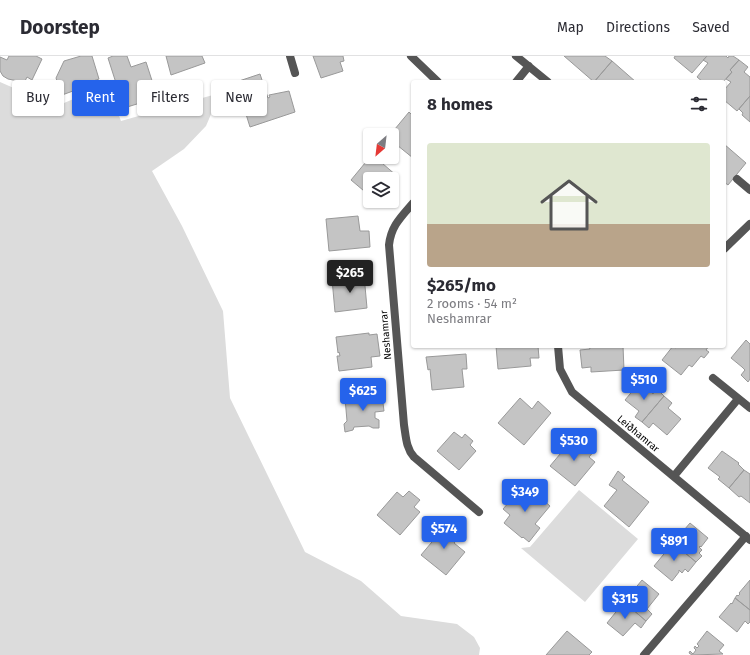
<!DOCTYPE html>
<html lang="en">
<head>
<meta charset="utf-8">
<style>
	body { margin:0; font-family:"Fira Sans",sans-serif; background:#f7f7f7; color:#2b2b33; height:100vh; display:flex; flex-direction:column; font-size:15px; white-space:nowrap }
	* { box-sizing:border-box; margin:0 }
	p { font-size:13px; color:#7c7c81 }
	.icon { flex:none; width:22px; height:22px; fill:none; stroke:currentColor; stroke-width:2; stroke-linecap:round; stroke-linejoin:round }
	.map { position:relative; flex:1; overflow:hidden }
	.details { position:absolute; left:411px; top:24px; width:315px; height:268px; display:flex; flex-direction:column; background:#fff; border-radius:4px; box-shadow:0 1px 3px #0004 }
	.details>* { flex:none }
	.banner { position:absolute; left:12px; top:24px; width:339px; height:36px; display:flex; gap:8px }
	.needle { width:26px; rotate:208deg }
	.tools { position:absolute; left:363px; top:72px; display:grid; gap:8px }
	.tools a { display:grid; place-items:center; width:36px; height:36px; border-radius:4px; background:#fff; box-shadow:0 1px 3px #0004; font-size:20px }
	.price { position:absolute; translate:-50% -34px; padding:0 9px; border-radius:4px; background:#2563eb; color:#fff; font-size:13px; line-height:26px; filter:drop-shadow(0 1px 2px #0008) }
	.price::after { content:''; position:absolute; left:50%; top:24px; width:12px; height:9px; margin-left:-6px; background:inherit; clip-path:polygon(0 0,100% 0,50% 100%) }
	.price.active { background:#222; color:#fff }
	ul { padding:0; list-style:none }
	li { display:grid; align-content:center; gap:8px; height:212px; padding:0 16px }
	li span { display:grid; place-items:center; height:124px; border-radius:4px; color:#555 }
	li>.icon { margin-inline-start:auto }
	span .icon { width:72px; height:72px; fill:#fffc; stroke-width:1 }
	li b { font-size:17px }
	h2 { display:flex; justify-content:space-between; align-items:center; height:48px; padding:0 16px; font-size:17px }
	.chip { padding:0 14px; border-radius:4px; background:#fff; box-shadow:0 1px 3px #0004; font-size:14px; line-height:36px }
	.chip.active { background:#2563eb; color:#fff }
	header { display:flex; align-items:center; gap:24px; box-sizing:border-box; height:56px; padding:0 20px; background:#fff; border-bottom:1px solid #e1e1e2 }
	header strong { font-size:19px }
	nav { display:flex; gap:22px; margin-inline-start:auto; font-size:14px }
	.map>svg:first-child { display:block }
</style>
</head>
<body>
<header>
<strong>Doorstep</strong>
<nav><a>Map</a><a>Directions</a><a>Saved</a></nav>
</header>
<div class="map">
<svg width="750" height="599" viewBox="0 0 750 599">
	<rect width="100%" height="100%" fill="#fff"/>
	<!-- green -->
	<path fill="#dcdcdc" d="M0,26L16,33L64,47L107,29L121,65L220,37L206,70L184,93L152,115L182,170L223,255L230,342L305,496L361,525L401,560L457,568L474,581L480,592L479,599H0Z
		M579,434L638,483L585,546L521,492L530,491Z"/>
	<!-- building -->
	<path fill="#c4c4c4" stroke="#999" d="M9,0H36L42,3L32,24L27,21L24,27L18,25L8,23L3,20L0,15V1L7,4Z
		M81,0H92L99,23L84,28V31L62,39L56,22L64,5Z
		M113,0H127L131,11L146,6L156,37L151,38L153,43L124,52L108,2Z
		M166,0H202L205,7L171,19Z
		M313,0H343L344,5L340,6L343,15L321,22Z
		M564,0H605L612,5L594,26Z
		M675,0H707L692,17L674,2Z
		M707,0H726L728,2L729,0H733L739,4L730,14L732,16L723,26H703L697,21L708,7L703,4Z
		M739,4L748,11L744,16L750,21V40L737,55L724,44V34L731,26L726,23L732,16L730,14Z
		M612,5L636,26H594Z
		M260,18L268,42L270,41L269,39L289,35L295,56L250,71L236,26Z
		M750,40V66L742,59L743,57L739,53Z
		M409,56L413,60V102L392,85V79H390Z
		M724,88L746,107L728,129L724,126Z
		M370,101H375L397,120L392,126V123H370V140L351,124Z
		M376,145H388L383,151Z
		M358,160L360,175H369L370,191L329,195L326,163Z
		M364,219L367,252L335,256L332,223Z
		M369,277V279L377,278L380,300L371,301L372,311L339,315L337,300H340L339,296L338,297L336,281Z
		M746,284L750,288V323L748,326L741,319L745,314L742,311L731,302Z
		M496,290H538L539,302H530L531,310L498,313Z
		M589,290H623L624,314L591,316V311L582,312L580,294L590,293Z
		M673,290L676,292L678,290H709L706,294L709,296L704,302L701,300L692,311L689,309L681,319L662,304Z
		M466,298L467,313H462L464,331L432,334L430,313L428,314L426,301Z
		M640,326L653,338L657,333L664,340L642,366L635,361L639,355L625,344Z
		M382,339L384,355L375,356V362L379,364V372H373L369,370L354,371L353,374L345,376L344,368L347,365L345,342Z
		M664,340L672,347L668,352L681,363L667,379L653,367L649,372L642,366Z
		M520,342L532,353L538,345L551,357L524,389L498,367Z
		M454,376L462,382L465,378L473,385L470,389L476,395L459,414L437,395Z
		M582,383L595,394L589,401L595,406L575,430L550,410L571,385L577,390Z
		M722,395L739,407L738,408L744,414L729,432L718,423L720,421L708,412Z
		M744,414L750,418V447L741,440L739,441L729,432Z
		M618,415L625,421L622,424L649,446L629,471L604,450L617,434L609,429Z
		M525,428L550,450L535,468L540,472L529,486L523,481L522,482L504,467L510,459L503,453Z
		M409,435L420,444L414,451L420,456L400,479L377,459L397,436L403,441Z
		M690,467L708,482L701,491L700,490L699,491L702,494L699,497L702,500L696,506L673,487Z
		M447,468L460,480L454,487L465,496L446,519L421,499Z
		M673,487L696,506L688,516L685,513L682,517L679,514V516L672,525L654,510Z
		M642,524L659,538L647,553L652,558L646,565L624,546Z
		M750,524V554L735,542L737,539L738,540L740,538L739,537Z
		M735,542L750,554V566L748,568L745,565L737,576L719,561L731,547L732,548Z
		M624,546L646,565L641,572L635,567L623,580L607,567Z
		M567,575L592,596L589,599H546Z
		M707,575L724,589L719,595L723,598L692,599L689,597L690,595L693,598L696,594L694,592L695,590L697,592L699,590L697,588Z"/>
	<g fill="none" stroke-linecap="round" stroke-linejoin="round">
		<!-- service -->
		<path stroke="#555" stroke-width="8" d="M737,123L750,134
			M713,322L750,352"/>
		<!-- minor -->
		<path stroke="#555" stroke-width="8" d="M290,0L295,17
			M516,0L548,26
			M516,26L529,10
			M413,147C401,161 391,170 389,189L404,369C406,381 406,392 414,401L479,456
			M558,290L560,313L572,336L750,484
			M674,420L738,343
			M644,599L746,480"/>
		<!-- tertiary -->
		<path stroke="#555" stroke-width="8" d="M411,0L438,26
			M724,193L750,168"/>
	</g>
	<g text-anchor="middle" dominant-baseline="central" stroke-width="3.5" stroke-linejoin="round" paint-order="stroke">
		<!-- street labels -->
		<g font-size="10" fill="#000" stroke="#fff">
			<text transform="translate(386 279) rotate(-95)">Neshamrar</text>
			<text transform="translate(638 378) rotate(40)">Leiðhamrar</text>
		</g>
	</g>
</svg>
<div class="tools">
<a><svg class="needle" viewBox="-14 -14 28 28"><path d="M0-13l5 13h-10z" fill="#e53935"/><path d="M0 13l5-13h-10z" fill="#7c7c81"/></svg></a>
<a><svg class="icon" aria-label="layers" viewBox="0 0 24 24"><path d="M12 4l9 5-9 5-9-5zM3 14l9 5 9-5"/></svg></a>
</div>
<b class="price active" style="left:350px;top:238px">$265</b>
<b class="price" style="left:644px;top:345px">$510</b>
<b class="price" style="left:363px;top:356px">$625</b>
<b class="price" style="left:574px;top:406px">$530</b>
<b class="price" style="left:525px;top:457px">$349</b>
<b class="price" style="left:444px;top:494px">$574</b>
<b class="price" style="left:674px;top:506px">$891</b>
<b class="price" style="left:625px;top:564px">$315</b>
<div class="banner">
<a class="chip">Buy</a>
<a class="chip active">Rent</a>
<a class="chip">Filters</a>
<a class="chip">New</a>
</div>
<section class="details">
<h2>8 homes<svg class="icon" aria-label="filters" viewBox="0 0 24 24"><path d="M4 7h16M4 17h16"/><circle cx="9" cy="7" r="2"/><circle cx="15" cy="17" r="2"/></svg></h2>
<ul>
<li><span style="background:linear-gradient(#dfe7d0 65%,#b9a48a 0)"><svg class="icon" aria-label="home" viewBox="0 0 24 24"><path d="M3 11l9-7 9 7M6 9v11h12V9"/></svg></span><div><b>$265/mo</b><p>2 rooms · 54 m²</p><p>Neshamrar</p></div></li>
</ul>
</section>
</div>
</body>
</html>
